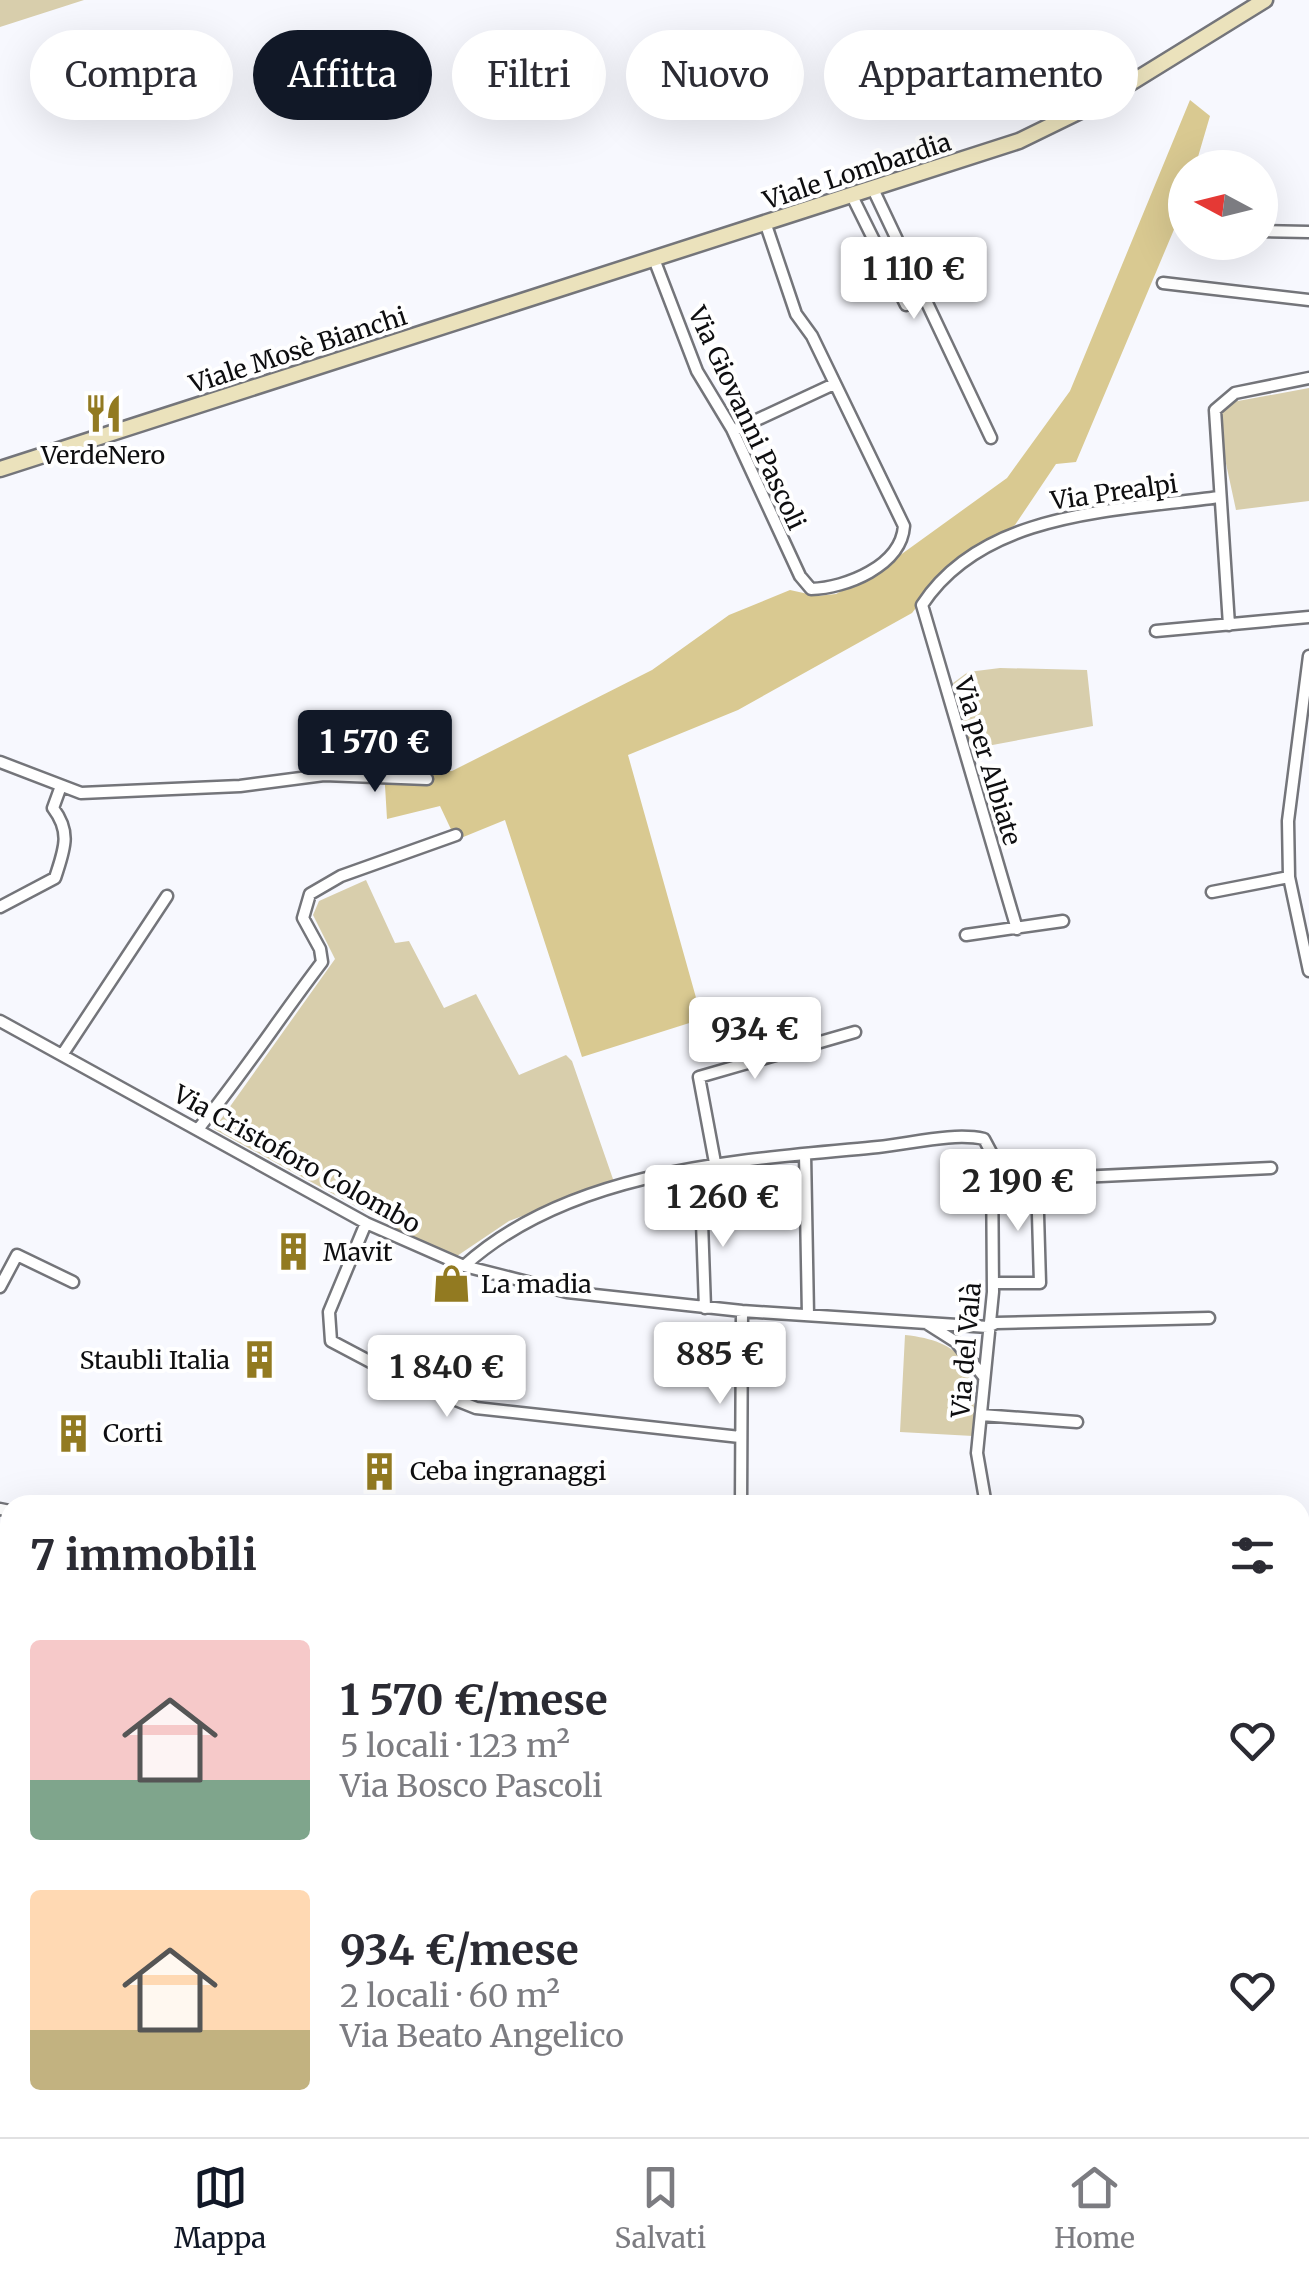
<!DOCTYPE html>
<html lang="it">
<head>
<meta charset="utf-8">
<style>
	body { margin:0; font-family:Merriweather,serif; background:#f2f2f3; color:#2b2b33; height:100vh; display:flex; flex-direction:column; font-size:38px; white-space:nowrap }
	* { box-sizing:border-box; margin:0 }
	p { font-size:32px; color:#7c7c81 }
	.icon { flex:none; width:55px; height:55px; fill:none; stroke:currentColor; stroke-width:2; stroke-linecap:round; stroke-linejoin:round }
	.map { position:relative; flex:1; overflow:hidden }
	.side { position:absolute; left:0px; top:1495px; width:1310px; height:642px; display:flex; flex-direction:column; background:#fff; border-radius:30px 30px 0 0; box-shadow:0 10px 40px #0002 }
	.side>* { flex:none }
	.hud { position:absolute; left:30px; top:30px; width:1250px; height:90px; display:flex; gap:20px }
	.needle { width:65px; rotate:277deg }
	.fabs { position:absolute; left:1168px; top:150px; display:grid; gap:20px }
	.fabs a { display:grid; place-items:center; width:110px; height:110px; border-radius:50%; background:#fff; box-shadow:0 10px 40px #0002; font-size:50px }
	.price { position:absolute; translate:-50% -85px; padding:0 22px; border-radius:10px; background:#fff; color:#222; font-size:32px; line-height:65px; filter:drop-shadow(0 2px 5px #0008) }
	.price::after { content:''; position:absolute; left:50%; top:60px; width:30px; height:22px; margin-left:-15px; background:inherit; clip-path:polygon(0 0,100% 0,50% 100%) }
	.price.active { background:#111827; color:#fff }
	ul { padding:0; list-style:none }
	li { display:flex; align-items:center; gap:30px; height:250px; padding:0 30px }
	li span { display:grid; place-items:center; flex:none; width:280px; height:200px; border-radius:10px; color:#555 }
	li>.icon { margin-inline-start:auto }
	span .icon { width:120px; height:120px; fill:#fffc; stroke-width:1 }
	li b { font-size:42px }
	h2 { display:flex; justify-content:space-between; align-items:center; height:120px; padding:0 30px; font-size:42px }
	.tag { padding:0 35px; border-radius:45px; background:#fff; box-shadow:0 10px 40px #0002; font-size:35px; line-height:90px }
	.tag.active { background:#111827; color:#fff }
	.tab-bar { display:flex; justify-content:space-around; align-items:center; height:140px; border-top:2px solid #e1e1e2; background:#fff; font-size:28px; color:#7c7c81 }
	.tab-bar a { display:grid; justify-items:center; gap:5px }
	.tab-bar .active { color:#111827 }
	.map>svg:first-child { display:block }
</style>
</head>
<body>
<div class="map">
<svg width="1309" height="2137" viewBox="0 0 1309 2137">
	<rect width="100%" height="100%" fill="#f7f8fe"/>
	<!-- green -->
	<path fill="#d8ceac" d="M0,0H84L0,27Z
		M1309,388V501L1236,510L1216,417L1227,403Z
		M1000,668L1087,670L1093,726L971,749L953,683L968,672Z
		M366,880L395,943L409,941L444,1008L476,994L519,1075L566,1055L572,1061L614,1182L509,1221L457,1256L434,1249L214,1129L335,959L313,915L319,901Z
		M905,1335C973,1342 977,1376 973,1436L900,1432Z
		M1022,2128H1145L1143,2137H1021Z"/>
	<!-- forest -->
	<path fill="#d9c991" d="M1190,100L1210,116L1195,167L1185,168V198L1178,220L1076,462L1056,464L1015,525L939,578L912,613L738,710L628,755L702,1019L582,1057L505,820L456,840L440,806L387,819L384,769L452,771L652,670L729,615L790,590L817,596L836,594L874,574L1007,478L1070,391Z"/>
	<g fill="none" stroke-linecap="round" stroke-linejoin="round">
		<defs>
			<path id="minor" d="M873,189L991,438
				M852,196L906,305
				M1184,230H1185
				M1260,231L1309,232
				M654,259L697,371L732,429L800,576L811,589C846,588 901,566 904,526L812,336L796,314L766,225
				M1163,283L1309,300
				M733,431L834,384
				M1229,625L1215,410L1235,393L1309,378
				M1156,631L1309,617
				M1309,656L1288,821L1289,877L1309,971
				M0,762L81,793L240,786L324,775L427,779
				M1212,892L1289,877
				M0,907L55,878C64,850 72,833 53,808L61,786
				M1017,929L922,605C984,510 1119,511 1219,497
				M966,935L1063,921
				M0,1021L366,1223L464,1266L567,1292L742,1311L988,1327L996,1323L1209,1318
				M64,1052L167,896
				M199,1128C243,1074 280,1017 322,962L320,949L303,918L310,894L341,876L456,835
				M805,1154L808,1315
				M716,1168L699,1077L855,1032
				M992,1181L1271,1168
				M701,1193L705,1308
				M366,1223L329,1312L331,1341L401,1378L476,1408L740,1437
				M464,1266C571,1169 742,1160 878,1147C910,1144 953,1132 984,1139L992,1154L993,1292L977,1453L986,1505
				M993,1283H1040L1037,1180
				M0,1287L17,1255L73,1282
				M926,1323L956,1342L984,1377
				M981,1415L1077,1422
				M741,1505L742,1311
				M0,1509L10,1511
				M0,1732L10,1737
				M0,1946L10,1951
				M354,2128L374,2137
				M199,2137L212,2128"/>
			<path id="tertiary" d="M1300,1762H1309
				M839,2137L843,2128"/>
			<path id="secondary" d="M0,469L1019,141L1103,100L1265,0"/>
		</defs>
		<!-- minor casing -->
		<use href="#minor" stroke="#74757a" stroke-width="15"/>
		<!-- tertiary casing -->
		<use href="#tertiary" stroke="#74757a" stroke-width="18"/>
		<!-- secondary casing -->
		<use href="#secondary" stroke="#74757a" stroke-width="19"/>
		<!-- minor -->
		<use href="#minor" stroke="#fff" stroke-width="10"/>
		<!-- tertiary -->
		<use href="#tertiary" stroke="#fff" stroke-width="12"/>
		<!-- secondary -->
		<use href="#secondary" stroke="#ebe2bc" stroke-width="14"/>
	</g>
	<!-- icons -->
	<defs>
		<symbol id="restaurant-bare" viewBox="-9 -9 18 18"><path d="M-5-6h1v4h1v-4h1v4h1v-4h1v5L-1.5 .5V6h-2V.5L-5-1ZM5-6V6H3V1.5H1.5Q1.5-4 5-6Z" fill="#927a21" stroke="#fff" stroke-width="2.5" paint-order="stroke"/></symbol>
		<symbol id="building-bare" viewBox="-9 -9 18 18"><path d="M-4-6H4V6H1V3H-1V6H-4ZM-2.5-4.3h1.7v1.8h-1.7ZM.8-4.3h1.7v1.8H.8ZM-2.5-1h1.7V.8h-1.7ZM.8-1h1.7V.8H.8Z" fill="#927a21" stroke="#fff" stroke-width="2.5" paint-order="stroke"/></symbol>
		<symbol id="shop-bare" viewBox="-9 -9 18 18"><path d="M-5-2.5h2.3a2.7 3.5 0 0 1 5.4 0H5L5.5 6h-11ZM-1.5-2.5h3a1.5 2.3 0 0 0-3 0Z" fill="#927a21" stroke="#fff" stroke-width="2.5" paint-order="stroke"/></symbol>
	</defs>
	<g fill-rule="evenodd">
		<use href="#restaurant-bare" x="76" y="386" width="55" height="55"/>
		<use href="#building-bare" x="266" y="1224" width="55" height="55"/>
		<use href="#shop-bare" x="424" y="1256" width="55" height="55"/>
		<use href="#building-bare" x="232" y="1332" width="55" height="55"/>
		<use href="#building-bare" x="46" y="1406" width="55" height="55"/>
		<use href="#building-bare" x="352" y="1444" width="55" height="55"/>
	</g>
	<g text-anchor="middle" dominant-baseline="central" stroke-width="8" stroke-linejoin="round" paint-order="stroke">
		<!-- street labels -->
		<g font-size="25" fill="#0e0e10" stroke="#fff">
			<text transform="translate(857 171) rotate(-18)">Viale Lombardia</text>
			<text transform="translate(298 350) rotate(-18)">Viale Mosè Bianchi</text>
			<text transform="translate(747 418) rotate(65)">Via Giovanni Pascoli</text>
			<text transform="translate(1114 492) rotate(-8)">Via Prealpi</text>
			<text transform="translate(988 761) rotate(73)">Via per Albiate</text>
			<text transform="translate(297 1159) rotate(29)">Via Cristoforo Colombo</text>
			<text transform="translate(966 1350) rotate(-85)">Via del Valà</text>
		</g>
		<!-- poi labels -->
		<g font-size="25" fill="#0e0e10" stroke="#fff" text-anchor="start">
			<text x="103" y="455" text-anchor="middle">VerdeNero</text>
			<text x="323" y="1252">Mavit</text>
			<text x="481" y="1284">La madia</text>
			<text x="230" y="1360" text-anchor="end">Staubli Italia</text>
			<text x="103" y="1433">Corti</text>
			<text x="410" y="1471">Ceba ingranaggi</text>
		</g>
	</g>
</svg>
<div class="fabs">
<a><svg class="needle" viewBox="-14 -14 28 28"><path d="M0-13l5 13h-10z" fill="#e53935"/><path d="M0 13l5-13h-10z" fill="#7c7c81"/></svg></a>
</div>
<b class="price" style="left:914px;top:322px">1 110 €</b>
<b class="price active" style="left:375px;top:795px">1 570 €</b>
<b class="price" style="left:755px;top:1082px">934 €</b>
<b class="price" style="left:1018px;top:1234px">2 190 €</b>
<b class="price" style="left:723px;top:1250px">1 260 €</b>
<b class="price" style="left:720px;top:1407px">885 €</b>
<b class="price" style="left:447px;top:1420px">1 840 €</b>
<div class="hud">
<a class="tag">Compra</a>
<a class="tag active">Affitta</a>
<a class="tag">Filtri</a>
<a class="tag">Nuovo</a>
<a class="tag">Appartamento</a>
</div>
<section class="side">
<h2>7 immobili<svg class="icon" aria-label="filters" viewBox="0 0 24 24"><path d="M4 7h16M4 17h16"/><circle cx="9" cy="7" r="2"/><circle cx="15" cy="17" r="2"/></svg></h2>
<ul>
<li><span style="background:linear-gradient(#f6c9c9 70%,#7fa58c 0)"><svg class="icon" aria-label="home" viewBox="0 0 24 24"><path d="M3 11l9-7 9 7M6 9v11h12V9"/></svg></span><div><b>1 570 €/mese</b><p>5 locali · 123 m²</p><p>Via Bosco Pascoli</p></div><svg class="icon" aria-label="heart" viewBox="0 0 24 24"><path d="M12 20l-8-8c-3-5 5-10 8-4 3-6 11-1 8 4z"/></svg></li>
<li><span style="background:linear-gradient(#ffd9b3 70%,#c2b280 0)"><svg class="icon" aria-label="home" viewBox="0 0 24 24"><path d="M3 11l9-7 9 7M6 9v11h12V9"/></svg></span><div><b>934 €/mese</b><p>2 locali · 60 m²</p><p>Via Beato Angelico</p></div><svg class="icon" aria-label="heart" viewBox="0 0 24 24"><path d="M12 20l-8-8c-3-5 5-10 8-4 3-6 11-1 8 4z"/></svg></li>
</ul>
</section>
</div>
<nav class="tab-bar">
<a class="active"><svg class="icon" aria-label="map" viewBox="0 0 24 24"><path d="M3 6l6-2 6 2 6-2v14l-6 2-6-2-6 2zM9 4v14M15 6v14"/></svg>Mappa</a>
<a><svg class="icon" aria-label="saved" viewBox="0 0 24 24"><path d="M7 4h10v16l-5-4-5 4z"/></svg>Salvati</a>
<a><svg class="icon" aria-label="home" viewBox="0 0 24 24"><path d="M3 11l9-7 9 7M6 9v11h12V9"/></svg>Home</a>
</nav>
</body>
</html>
